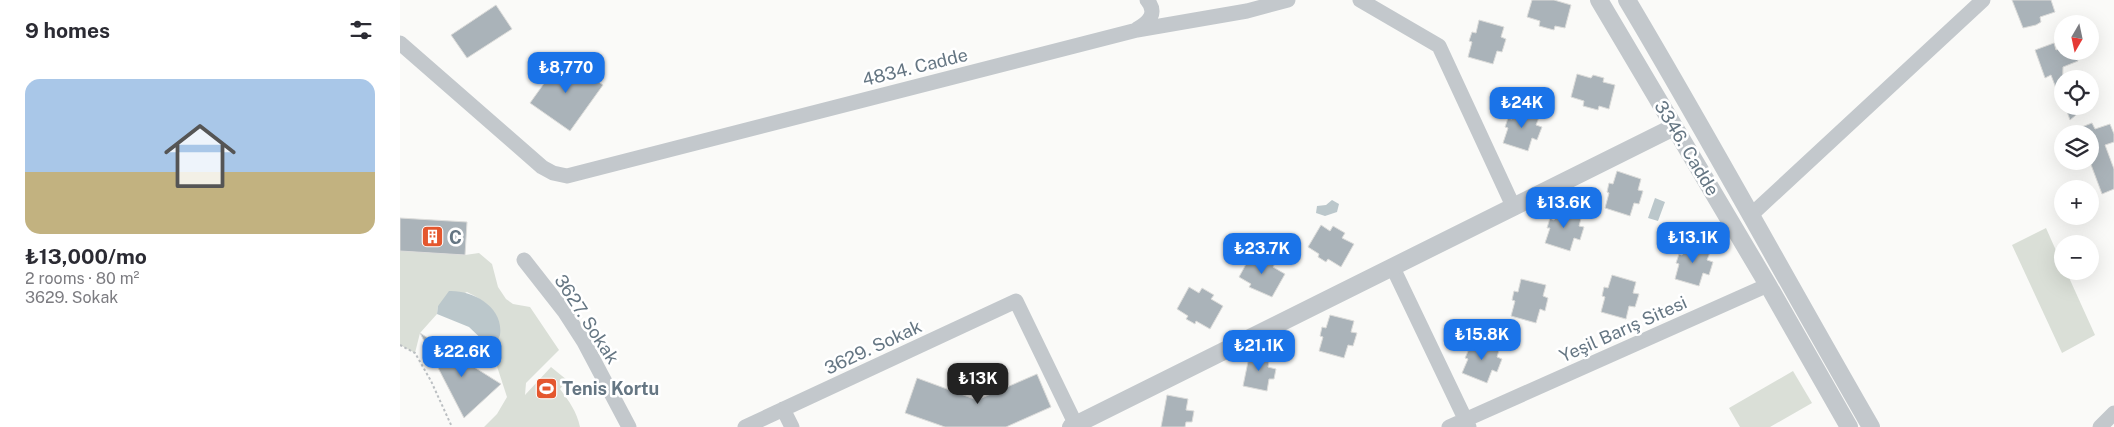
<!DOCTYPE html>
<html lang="en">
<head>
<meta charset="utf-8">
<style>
	body { margin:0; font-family:"Public Sans",sans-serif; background:#f2f2f3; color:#2b2b33; height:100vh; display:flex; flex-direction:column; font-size:19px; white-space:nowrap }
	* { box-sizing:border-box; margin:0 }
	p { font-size:16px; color:#7c7c81 }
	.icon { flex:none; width:28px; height:28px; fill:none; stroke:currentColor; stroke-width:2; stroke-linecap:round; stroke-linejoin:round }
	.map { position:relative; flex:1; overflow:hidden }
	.panel { display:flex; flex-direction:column; background:#fff; width:400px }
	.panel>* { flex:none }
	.needle { width:32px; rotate:189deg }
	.tools { position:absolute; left:1654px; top:15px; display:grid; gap:10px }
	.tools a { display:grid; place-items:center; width:45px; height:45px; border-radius:50%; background:#fff; box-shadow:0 5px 20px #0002; font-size:25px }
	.price { position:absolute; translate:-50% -42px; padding:0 11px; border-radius:10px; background:#1a73e8; color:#fff; font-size:16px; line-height:32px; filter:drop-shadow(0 1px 2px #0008) }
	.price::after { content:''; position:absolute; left:50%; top:30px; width:15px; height:11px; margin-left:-8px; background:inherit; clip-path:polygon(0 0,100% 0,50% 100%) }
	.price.on { background:#222; color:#fff }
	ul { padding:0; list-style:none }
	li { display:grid; align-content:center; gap:10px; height:265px; padding:0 25px }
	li+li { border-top:1px solid #e1e1e2 }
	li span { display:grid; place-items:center; height:155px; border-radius:15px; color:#555 }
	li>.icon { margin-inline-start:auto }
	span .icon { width:90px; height:90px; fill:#fffc; stroke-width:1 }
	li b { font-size:21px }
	h2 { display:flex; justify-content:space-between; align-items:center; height:60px; padding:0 25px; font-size:21px }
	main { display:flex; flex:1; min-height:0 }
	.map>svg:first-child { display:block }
</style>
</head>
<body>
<main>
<section class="panel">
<h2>9 homes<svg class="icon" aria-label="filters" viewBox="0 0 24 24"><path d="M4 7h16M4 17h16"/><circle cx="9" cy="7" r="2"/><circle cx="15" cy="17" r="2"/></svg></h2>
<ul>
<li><span style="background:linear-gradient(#a9c7e8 60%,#c2b280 0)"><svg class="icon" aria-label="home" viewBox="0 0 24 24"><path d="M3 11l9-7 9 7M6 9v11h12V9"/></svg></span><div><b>₺13,000/mo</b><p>2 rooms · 80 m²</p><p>3629. Sokak</p></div></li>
</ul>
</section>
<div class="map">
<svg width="1714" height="427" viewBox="0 0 1714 427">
	<rect width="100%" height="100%" fill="#fafaf8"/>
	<!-- green -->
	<path fill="#dadfd7" d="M1646,228L1662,264V271H1666L1695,335L1662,353L1612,245Z
		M0,251L65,255L79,253L92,264L98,287L106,299L113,304L130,307L159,350L126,383L125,395L151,367L167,380L160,389C169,401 177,412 180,427H84L97,414L107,397L91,348C110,322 92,304 67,292L38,306L37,314L20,333L15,353L0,345Z
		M1393,371L1412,403L1370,427H1340L1329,408Z"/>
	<!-- water -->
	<path fill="#bbc7cb" d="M1255,198L1265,202L1258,221L1248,218Z
		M932,200L939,204L937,212L925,216L916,213L917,206L926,205Z
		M49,291C73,290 104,307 100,335C99,339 94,344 91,348L69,327L37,314L38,306Z"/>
	<!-- building -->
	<path fill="#aab3b9" stroke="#dcdcda" d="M1132,0H1154L1171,5L1165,28L1155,26L1154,30L1139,26L1140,21L1127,17Z
		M1612,0H1651L1655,12L1640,17L1641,22L1636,25L1623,28Z
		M96,5L112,29L67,58L51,35Z
		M1079,20L1104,27L1101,37L1106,39L1102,52L1097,51L1093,64L1068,57L1072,42L1069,41L1072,32L1076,33Z
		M1654,43L1656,50L1662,47V51H1674L1678,61L1663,67L1662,104L1651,75L1645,78L1635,50Z
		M163,57L203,85L170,131L130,103Z
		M1177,74L1191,78L1193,75L1204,78L1203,82L1215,85L1209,109L1199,106L1198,110L1183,106L1184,101L1171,97Z
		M1116,106L1140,115L1136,125L1142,127L1137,140L1132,138L1128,151L1103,143L1108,128L1105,127L1108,118L1112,119Z
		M1665,106H1687L1670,120Z
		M1692,123L1695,129L1710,124L1714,134V142L1705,145L1714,169V189L1702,194L1690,162V134L1666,133Z
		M1217,171L1241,179L1238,190L1243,191L1239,204L1234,203L1230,216L1205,208L1209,193L1207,192L1209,183L1213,184Z
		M1158,207L1182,215L1179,226L1184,227L1180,240L1174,238L1170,251L1145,243L1150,228H1147L1150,218L1154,220Z
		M0,218L67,222L65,255L0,251Z
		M921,225L930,231L933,226L945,233L942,238L954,244L941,267L928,259L926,262L918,257L919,254L908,247Z
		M1287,242L1311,250L1307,260L1313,262L1309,275L1303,273L1299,286L1275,279L1279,264L1276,263L1279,254L1282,255Z
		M851,255L861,261L864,256L876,262L873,267L885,274L872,297L849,287L851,284L839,277Z
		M1212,275L1236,282L1233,293L1239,294L1235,307L1229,306L1226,319L1201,312L1205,297L1202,296L1204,287L1208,288Z
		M1121,279L1146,285L1143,296L1148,298L1145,311L1140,309L1136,323L1111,316L1115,301L1112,300L1114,291L1118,292Z
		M789,287L799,293L802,288L814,295L811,299L823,306L810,329L796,321L795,324L786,319L788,316L777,309Z
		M930,315L954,321L951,332L957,333L953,346L948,345L944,358L919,351L923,337L920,336L922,327L926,328Z
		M20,333L101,384L64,418Z
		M1077,338L1100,347L1097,357L1102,359L1097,372L1092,370L1087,383L1062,373L1068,359L1065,358L1069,349L1072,350Z
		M850,352L870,356L868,367L876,369L874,379H869L867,391L843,386Z
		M637,374L651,407L606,427H545L505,413L517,378L577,400Z
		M767,395L788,399L786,410L794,411L792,422H786L785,427H761Z"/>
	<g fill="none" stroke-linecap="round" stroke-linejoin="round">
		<!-- path -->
		<path stroke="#bbbfc2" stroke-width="2" stroke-dasharray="2.5 2.5" stroke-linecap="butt" d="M0,345L15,353L31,381L52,427"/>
		<!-- minor -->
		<path stroke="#c3c8cc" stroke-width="15" d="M960,0L1039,46L1114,208
			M737,29C749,22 758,13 747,0
			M0,43L142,167L153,173L167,176L737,30L847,11L888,0
			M1351,215L1583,0
			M124,260L164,311L184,342L229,427
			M993,268L1069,427
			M383,409L392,427
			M345,427L616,301L676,425
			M1049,427L1368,285
			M1700,427L1714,413"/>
		<!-- tertiary -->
		<path stroke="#c3c8cc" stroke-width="18" d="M1199,0L1368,285L1449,427
			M1227,0C1311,141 1389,285 1471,427
			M671,427L1274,127"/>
	</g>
	<!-- icons -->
	<defs>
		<symbol id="building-square" viewBox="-11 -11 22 22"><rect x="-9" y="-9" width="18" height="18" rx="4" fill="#e4572e" stroke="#fff"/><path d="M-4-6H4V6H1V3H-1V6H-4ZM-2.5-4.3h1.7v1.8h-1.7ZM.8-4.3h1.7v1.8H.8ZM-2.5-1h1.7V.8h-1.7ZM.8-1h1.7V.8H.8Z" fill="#fff"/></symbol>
		<symbol id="stadium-square" viewBox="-11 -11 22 22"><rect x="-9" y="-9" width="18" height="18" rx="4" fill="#e4572e" stroke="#fff"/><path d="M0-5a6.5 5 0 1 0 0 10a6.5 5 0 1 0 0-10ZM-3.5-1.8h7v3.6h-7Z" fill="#fff"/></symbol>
	</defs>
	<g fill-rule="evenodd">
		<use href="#building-square" x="20" y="224" width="25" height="25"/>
		<use href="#stadium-square" x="134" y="376" width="25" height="25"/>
	</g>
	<g text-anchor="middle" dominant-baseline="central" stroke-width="5" stroke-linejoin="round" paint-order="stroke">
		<!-- street labels -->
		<g font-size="18" fill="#657683" stroke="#fff">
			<text transform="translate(515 67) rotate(-14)">4834. Cadde</text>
			<text transform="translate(1287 148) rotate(59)">3346. Cadde</text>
			<text transform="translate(187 319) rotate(57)">3627. Sokak</text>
			<text transform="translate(1223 329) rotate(-24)">Yeşil Barış Sitesi</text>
			<text transform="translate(473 347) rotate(-25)">3629. Sokak</text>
		</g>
		<!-- poi labels -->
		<g font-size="18" font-weight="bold" fill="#657683" stroke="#fff" text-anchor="start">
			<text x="49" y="237">C</text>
			<text x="162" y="388">Tenis Kortu</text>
		</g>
	</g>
</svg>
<div class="tools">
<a><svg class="needle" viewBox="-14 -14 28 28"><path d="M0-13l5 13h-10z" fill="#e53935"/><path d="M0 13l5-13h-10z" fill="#7c7c81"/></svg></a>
<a><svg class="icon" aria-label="locate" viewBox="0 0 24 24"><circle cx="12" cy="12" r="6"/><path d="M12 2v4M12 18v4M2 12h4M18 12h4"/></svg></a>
<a><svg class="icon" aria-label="layers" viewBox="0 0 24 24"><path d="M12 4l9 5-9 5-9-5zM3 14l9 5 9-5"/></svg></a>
<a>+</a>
<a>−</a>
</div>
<b class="price" style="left:166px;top:94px">₺8,770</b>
<b class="price" style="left:1122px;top:129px">₺24K</b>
<b class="price" style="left:1164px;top:229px">₺13.6K</b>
<b class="price" style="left:1293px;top:264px">₺13.1K</b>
<b class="price" style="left:862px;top:275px">₺23.7K</b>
<b class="price" style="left:1082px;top:361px">₺15.8K</b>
<b class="price" style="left:859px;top:372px">₺21.1K</b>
<b class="price" style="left:62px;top:378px">₺22.6K</b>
<b class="price on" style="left:578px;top:405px">₺13K</b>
</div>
</main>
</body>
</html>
